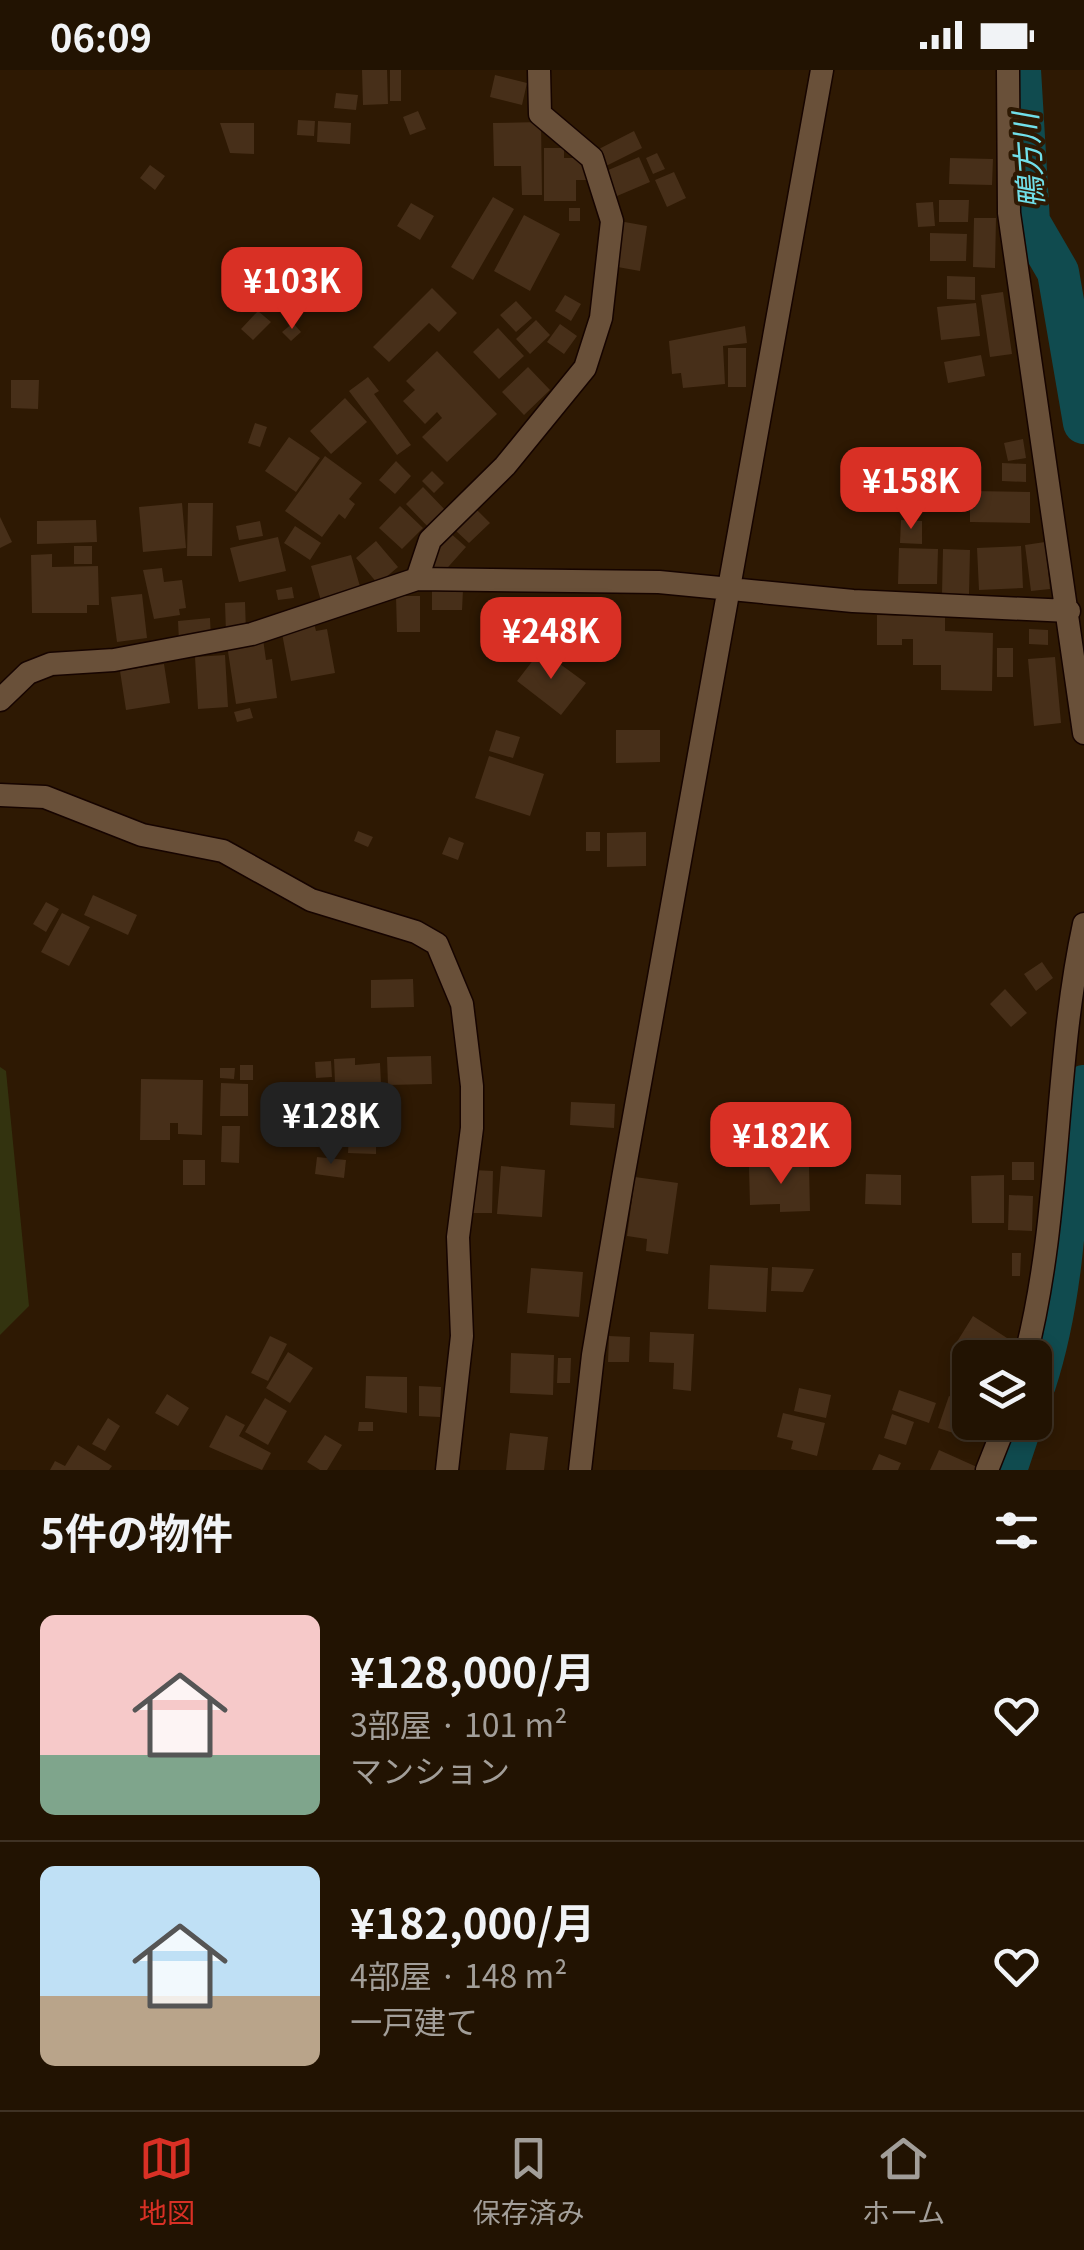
<!DOCTYPE html>
<html lang="ja">
<head>
<meta charset="utf-8">
<style>
	body { margin:0; font-family:Georgia,"Noto Sans JP",serif; background:#2e2011; color:#f1f3f6; height:100vh; display:flex; flex-direction:column; font-size:38px; white-space:nowrap }
	* { box-sizing:border-box; margin:0 }
	p { font-size:32px; color:#a29e99 }
	.icon { flex:none; width:55px; height:55px; fill:none; stroke:currentColor; stroke-width:2; stroke-linecap:round; stroke-linejoin:round }
	.map { position:relative; height:1400px; overflow:hidden }
	.drawer { display:flex; flex-direction:column; background:#221302; flex:1 }
	.drawer>* { flex:none }
	.controls { position:absolute; left:952px; top:1270px; display:grid; gap:20px }
	.controls a { display:grid; place-items:center; width:100px; height:100px; border-radius:15px; background:#221302; box-shadow:0 5px 15px #0003,0 0 0 2px #3f3224; font-size:50px }
	.price { position:absolute; translate:-50% -85px; padding:0 22px; border-radius:20px; background:#d93025; color:#fff; font-size:32px; line-height:65px; filter:drop-shadow(0 2px 5px #0008) }
	.price::after { content:''; position:absolute; left:50%; top:60px; width:30px; height:22px; margin-left:-15px; background:inherit; clip-path:polygon(0 0,100% 0,50% 100%) }
	.price.active { background:#222; color:#fff }
	ul { padding:0; list-style:none }
	li { display:flex; align-items:center; gap:30px; height:250px; padding:0 40px }
	li+li { border-top:2px solid #3f3224 }
	li span { display:grid; place-items:center; flex:none; width:280px; height:200px; border-radius:15px; color:#555 }
	li>.icon { margin-inline-start:auto }
	span .icon { width:120px; height:120px; fill:#fffc; stroke-width:1 }
	li b { font-size:42px }
	h2 { display:flex; justify-content:space-between; align-items:center; height:120px; padding:0 40px; font-size:42px }
	.status { display:flex; justify-content:space-between; align-items:center; height:70px; padding:0 50px; background:#221302; direction:ltr }
	.status svg { height:28px; fill:currentColor }
	.menu { display:flex; justify-content:space-around; align-items:center; height:140px; border-top:2px solid #3f3224; background:#221302; font-size:28px; color:#a29e99 }
	.menu a { display:grid; justify-items:center; gap:5px }
	.menu .active { color:#d93025 }
	.map>svg:first-child { display:block }
</style>
</head>
<body>
<div class="status"><b>06:09</b><svg viewBox="0 0 49 12"><path d="M0 12V9h3v3zM5 12V6h3v6zM10 12V3h3v9zM15 12V0h3v12zM26 1h20v11H26zM47 4h2v5h-2z"/></svg></div>
<div class="map">
<svg width="1084" height="1400" viewBox="0 0 1084 1400">
	<rect width="100%" height="100%" fill="#2e1903"/>
	<!-- green -->
	<path fill="#33330f" d="M0,997L6,1001L29,1236L0,1265Z"/>
	<g fill="none" stroke-linecap="round" stroke-linejoin="round">
		<!-- river -->
		<path stroke="#104b4f" stroke-width="42" d="M1020,0L1029,152L1058,202L1084,353
			M1035,1314C1065,1222 1066,1124 1074,1028L1084,1016
			M1006,1400L1022,1352"/>
	</g>
	<!-- building -->
	<path fill="#472f19" d="M362,0H387L388,34L363,35Z
		M390,0H401V31H390Z
		M495,5L527,13L522,35L490,27Z
		M336,23L358,25L356,40L334,38Z
		M418,41L426,59L410,65L403,47Z
		M298,50L315,51L314,66L297,65Z
		M318,51L351,53L350,74L317,72Z
		M541,52L542,125H522L521,96H494L493,53Z
		M220,53H254V84L230,83Z
		M634,61L642,78L606,96L597,80Z
		M544,78H564V88H586V110H576V131H544Z
		M657,83L665,99L653,104L646,88Z
		M639,87L650,112L617,126L606,101Z
		M950,88L993,89L992,115L949,114Z
		M150,95L165,106L155,120L140,108Z
		M674,102L686,128L667,137L655,110Z
		M493,127L514,139L473,210L451,197Z
		M939,130H969L968,152H939Z
		M933,132L935,156L918,157L916,133Z
		M411,133L434,146L420,170L397,156Z
		M569,138H580V151H569Z
		M524,145L560,164L530,221L494,201Z
		M974,148H996L995,198L973,197Z
		M619,151L647,156L640,201L612,196Z
		M930,163L967,164L966,191H930Z
		M947,206L975,207V230L947,229Z
		M303,211L316,225L293,246L280,232Z
		M432,218L457,243L439,262L429,253L389,292L373,277Z
		M1003,222L1012,284L990,287L981,225Z
		M565,225L581,234L571,251L555,241Z
		M516,231L532,248L516,262L500,245Z
		M976,233L980,266L941,270L937,237Z
		M258,241L271,252L253,270L241,259Z
		M536,250L550,265L530,284L516,269Z
		M293,253L301,262L291,271L282,262Z
		M560,254L577,266L564,284L547,272Z
		M745,256L747,273L723,276L725,314L683,318L681,303L672,304L669,271Z
		M498,258L524,286L499,309L473,282Z
		M728,278H746V317H728Z
		M437,281L497,344L447,392L422,367L442,348L437,342L425,354L403,331L415,320L406,311Z
		M981,285L985,306L948,313L944,292Z
		M528,297L550,320L524,345L502,322Z
		M368,307L379,321L374,324L411,375L397,385L349,321Z
		M11,310H39L38,339L11,338Z
		M345,328L367,352L331,384L310,361Z
		M255,353L267,357L260,377L248,373Z
		M289,367L320,388L296,422L265,401Z
		M1023,369L1026,388L1008,391L1004,373Z
		M325,386L362,413L349,429L355,434L345,449L339,444L322,467L285,441Z
		M396,391L411,406L395,424L379,410Z
		M1002,393L1026,394V412L1002,411Z
		M432,401L444,413L434,423L422,411Z
		M423,417L449,444L431,460L406,434Z
		M970,421L1030,422V453L970,452Z
		M182,433L186,478L143,482L139,437Z
		M188,433H213L212,486H187Z
		M400,436L423,458L402,479L379,458Z
		M476,439L490,453L469,473L455,460Z
		M0,447L12,472L0,478Z
		M96,450L97,472L37,474V451Z
		M901,450L922,451V474L900,473Z
		M260,451L263,466L239,470L236,456Z
		M295,456L321,473L310,490L284,473Z
		M449,462L466,477L441,505L424,490Z
		M278,467L286,501L239,512L230,478Z
		M376,471L398,497L378,514L356,488Z
		M1045,472L1050,519L1031,521L1025,475Z
		M74,476H92V494H74Z
		M1021,476L1023,518L979,520L977,478Z
		M899,478L938,479L937,514H898Z
		M943,479L970,480L969,524H942Z
		M52,484V497L98,496L99,535H87V543H32L31,485Z
		M351,485L361,520L321,531L311,496Z
		M162,498L164,512L182,510L186,538L179,539L180,545L154,549L143,500Z
		M292,517L294,528L278,530L276,520Z
		M432,520H463L462,540H432Z
		M142,524L147,568L117,572L111,527Z
		M396,526H420V562H397Z
		M245,532L246,562L226,563L225,533Z
		M877,545L945,547V561L993,563L992,621L941,620V595H913V569H902V575H877Z
		M210,548L211,569L179,571L178,551Z
		M314,553L316,561L327,559L335,603L291,611L281,558Z
		M1029,559L1048,560V575L1029,574Z
		M263,569L266,590L272,589L277,628L236,634L227,575Z
		M997,578H1013V607H997Z
		M541,580L586,613L561,645L517,611Z
		M225,585L228,637L198,639L195,587Z
		M1055,587L1061,653L1034,656L1028,589Z
		M164,594L170,633L126,640L120,601Z
		M250,638L253,648L237,652L234,642Z
		M496,660L520,667L513,688L489,681Z
		M616,660H660V692L616,693Z
		M489,686L544,704L530,746L475,728Z
		M358,761L373,767L368,777L354,771Z
		M586,762H600V781H586Z
		M646,762V796L607,797V763Z
		M449,767L464,773L458,790L442,784Z
		M93,825L137,845L128,865L84,845Z
		M46,832L59,839L46,862L33,854Z
		M62,843L90,857L69,896L41,882Z
		M1042,892L1053,908L1036,921L1024,904Z
		M413,909L414,937L371,938V910Z
		M1005,919L1027,943L1011,957L990,934Z
		M431,986L432,1014L388,1015L387,987Z
		M355,988V995L380,993L382,1034L336,1036L334,989Z
		M331,991L332,1007L316,1008L315,992Z
		M240,995H253V1010H240Z
		M220,998H235L234,1009L220,1008Z
		M141,1009L203,1010L202,1065L178,1064V1053H170V1070H140Z
		M221,1013L248,1014V1046H220Z
		M302,1022L333,1026L330,1050L299,1046Z
		M571,1032L615,1034L614,1058L570,1055Z
		M729,1054H740V1073H728Z
		M222,1056H240L239,1093L221,1092Z
		M746,1060L770,1061V1081H745Z
		M349,1062L376,1063V1084L348,1083Z
		M317,1087L346,1090L344,1108L315,1104Z
		M183,1090H205V1115H183Z
		M1012,1092H1034V1110H1012Z
		M501,1096L545,1100L542,1147L497,1144Z
		M809,1096L810,1141L780,1142V1134L750,1135L749,1097Z
		M473,1100L493,1101L492,1143H472Z
		M866,1104L901,1105V1135L865,1134Z
		M1004,1105V1153H972L971,1106Z
		M635,1107L678,1113L668,1184L646,1181L647,1169L627,1166Z
		M1009,1125L1033,1126L1032,1161L1008,1160Z
		M1012,1183H1021L1020,1206H1012Z
		M710,1195L768,1198L766,1242L708,1239Z
		M772,1197L814,1199L803,1222L771,1221Z
		M531,1198L583,1202L579,1247L527,1243Z
		M973,1246L1007,1268L994,1288H970V1296L950,1283Z
		M650,1262L694,1264L691,1321L673,1319L674,1293L649,1292Z
		M270,1266L287,1274L268,1311L251,1303Z
		M609,1266L630,1267L629,1292H608Z
		M288,1282L313,1298L290,1333L266,1318Z
		M511,1283L554,1285L553,1325L510,1323Z
		M558,1288H571L570,1313H557Z
		M366,1306L407,1307V1343L365,1338Z
		M419,1316L441,1317L440,1347L419,1346Z
		M799,1318L831,1325L826,1348L794,1341Z
		M899,1320L936,1333L929,1353L892,1340Z
		M167,1324L189,1338L178,1356L155,1343Z
		M949,1326L970,1333V1352H980L975,1370L938,1358Z
		M265,1328L287,1341L268,1375L245,1362Z
		M783,1343L825,1353L817,1386L791,1379L793,1371L777,1367Z
		M892,1344L914,1352L906,1375L884,1368Z
		M226,1345L245,1355L239,1366L271,1383L262,1400L209,1377Z
		M108,1348L120,1356L105,1381L92,1374Z
		M359,1352H373V1361H358Z
		M510,1363L548,1367L544,1400H506Z
		M325,1365L342,1375L327,1400H320L307,1392Z
		M78,1375L112,1396L109,1400H50L55,1391L65,1396Z
		M939,1380L977,1397L975,1400H930Z
		M879,1384L901,1393L898,1400H872Z"/>
	<g fill="none" stroke-linecap="round" stroke-linejoin="round">
		<defs>
			<path id="minor" d="M1008,0L1009,143L1084,663
				M417,509L430,470L505,396L585,298L601,248L612,151L592,88L540,44L539,0
				M0,630L28,603L51,594L114,590L252,564L417,509L659,512L853,531L1069,541
				M0,725L45,727L142,765L223,781L311,830L416,862L437,874L462,934L472,1016V1058L458,1167L462,1266L447,1400
				M1025,1288C1062,1146 1053,997 1084,854
				M580,1400L593,1285L623,1108L822,0
				M987,1400L1006,1352"/>
		</defs>
		<!-- minor casing -->
		<use href="#minor" stroke="#160400" stroke-width="25"/>
		<!-- minor -->
		<use href="#minor" stroke="#695039" stroke-width="22"/>
	</g>
	<g text-anchor="middle" dominant-baseline="central" stroke-width="8" stroke-linejoin="round" paint-order="stroke">
		<!-- water labels -->
		<g font-size="32" font-style="italic" fill="#71dfe9" stroke="#2e1903">
			<text transform="translate(1026 91) rotate(-94)">鴨方川</text>
		</g>
	</g>
</svg>
<div class="controls">
<a><svg class="icon" aria-label="layers" viewBox="0 0 24 24"><path d="M12 4l9 5-9 5-9-5zM3 14l9 5 9-5"/></svg></a>
</div>
<b class="price" style="left:292px;top:262px">¥103K</b>
<b class="price" style="left:911px;top:462px">¥158K</b>
<b class="price" style="left:551px;top:612px">¥248K</b>
<b class="price active" style="left:331px;top:1097px">¥128K</b>
<b class="price" style="left:781px;top:1117px">¥182K</b>
</div>
<section class="drawer">
<h2>5件の物件<svg class="icon" aria-label="filters" viewBox="0 0 24 24"><path d="M4 7h16M4 17h16"/><circle cx="9" cy="7" r="2"/><circle cx="15" cy="17" r="2"/></svg></h2>
<ul>
<li><span style="background:linear-gradient(#f6c9c9 70%,#7fa58c 0)"><svg class="icon" aria-label="home" viewBox="0 0 24 24"><path d="M3 11l9-7 9 7M6 9v11h12V9"/></svg></span><div><b>¥128,000/月</b><p>3部屋 · 101 m²</p><p>マンション</p></div><svg class="icon" aria-label="heart" viewBox="0 0 24 24"><path d="M12 20l-8-8c-3-5 5-10 8-4 3-6 11-1 8 4z"/></svg></li>
<li><span style="background:linear-gradient(#bfe0f5 65%,#b9a48a 0)"><svg class="icon" aria-label="home" viewBox="0 0 24 24"><path d="M3 11l9-7 9 7M6 9v11h12V9"/></svg></span><div><b>¥182,000/月</b><p>4部屋 · 148 m²</p><p>一戸建て</p></div><svg class="icon" aria-label="heart" viewBox="0 0 24 24"><path d="M12 20l-8-8c-3-5 5-10 8-4 3-6 11-1 8 4z"/></svg></li>
</ul>
</section>
<nav class="menu">
<a class="active"><svg class="icon" aria-label="map" viewBox="0 0 24 24"><path d="M3 6l6-2 6 2 6-2v14l-6 2-6-2-6 2zM9 4v14M15 6v14"/></svg>地図</a>
<a><svg class="icon" aria-label="saved" viewBox="0 0 24 24"><path d="M7 4h10v16l-5-4-5 4z"/></svg>保存済み</a>
<a><svg class="icon" aria-label="home" viewBox="0 0 24 24"><path d="M3 11l9-7 9 7M6 9v11h12V9"/></svg>ホーム</a>
</nav>
</body>
</html>
